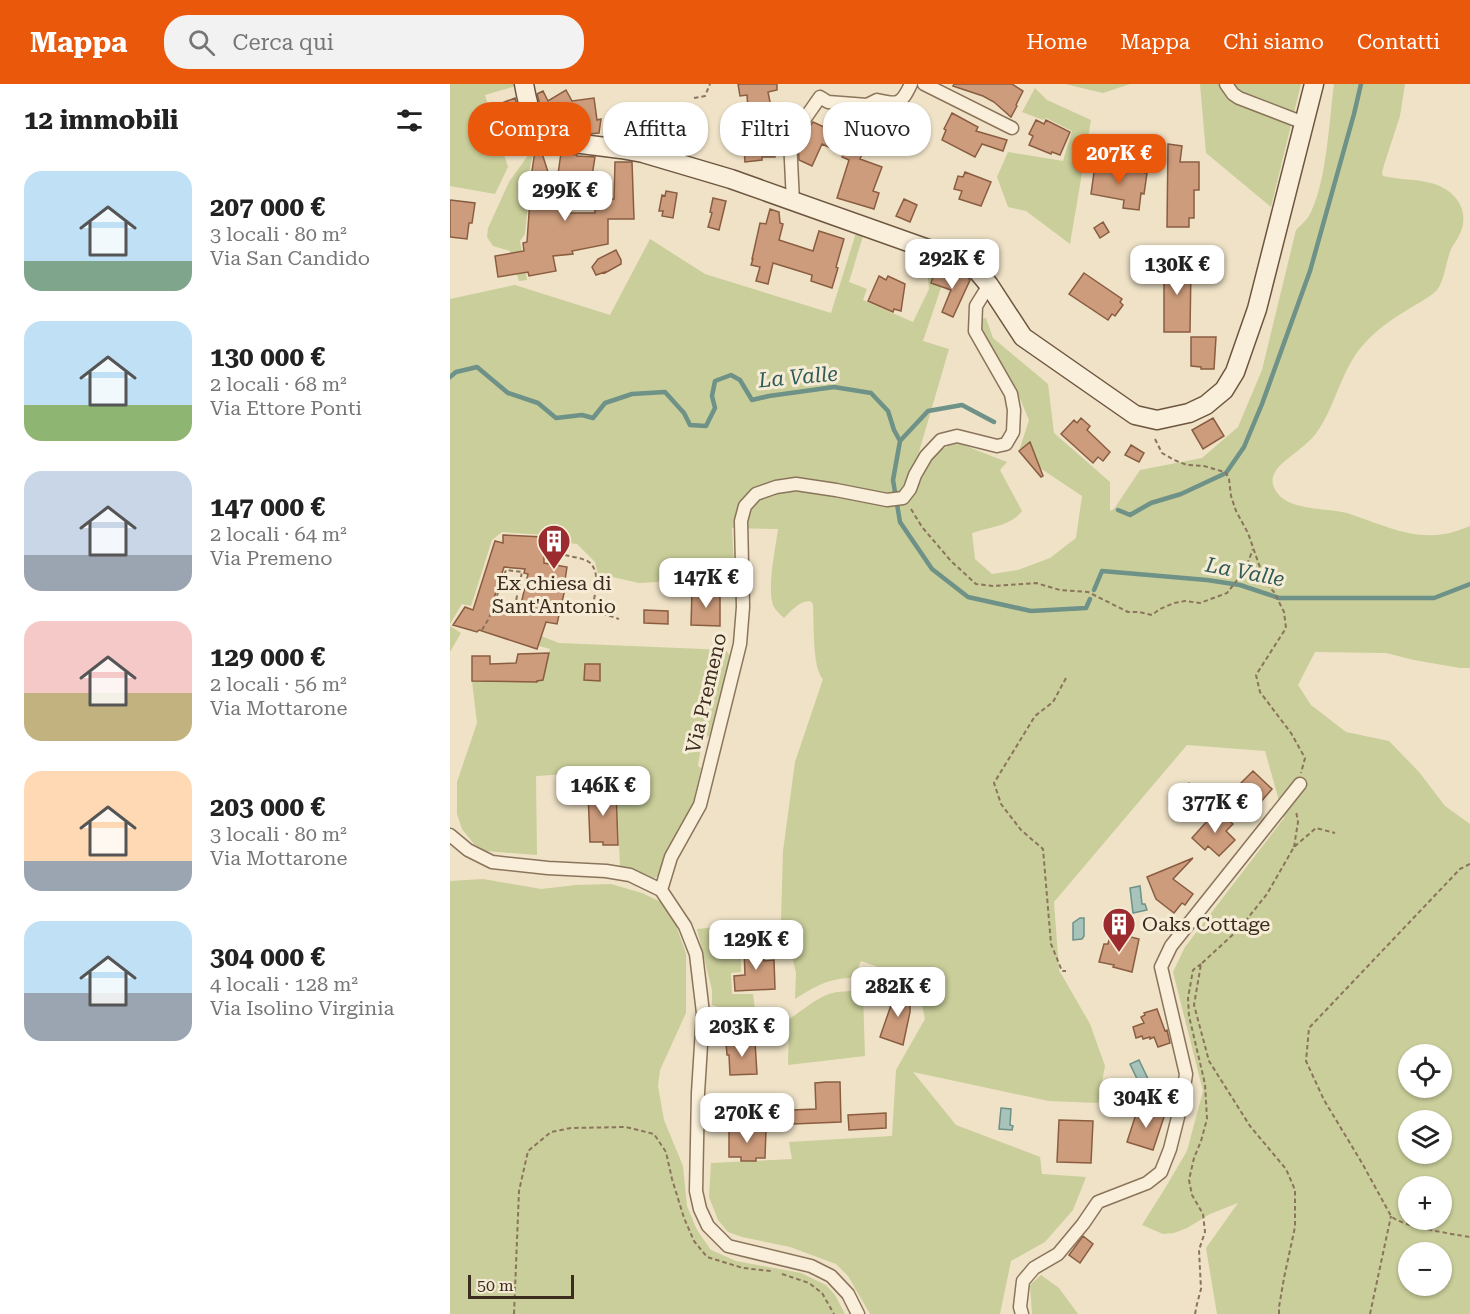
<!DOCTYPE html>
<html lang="it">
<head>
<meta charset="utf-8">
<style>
	body { margin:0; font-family:"Roboto Serif",serif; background:#f2f2f2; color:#222; height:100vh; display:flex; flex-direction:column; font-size:22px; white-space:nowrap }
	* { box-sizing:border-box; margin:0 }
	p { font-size:20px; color:#767676 }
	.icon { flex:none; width:33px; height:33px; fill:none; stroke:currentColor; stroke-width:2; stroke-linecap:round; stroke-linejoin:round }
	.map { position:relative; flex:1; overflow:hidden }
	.drawer { display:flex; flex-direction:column; background:#fff; width:450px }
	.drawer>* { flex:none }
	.banner { position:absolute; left:18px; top:18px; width:570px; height:54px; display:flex; gap:12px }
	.tools { position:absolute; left:948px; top:960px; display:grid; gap:12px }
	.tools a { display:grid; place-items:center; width:54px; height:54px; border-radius:50%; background:#fff; box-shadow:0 2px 4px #0004; font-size:30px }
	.scale { position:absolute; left:18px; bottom:15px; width:106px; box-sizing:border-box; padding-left:6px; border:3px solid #3b2c1f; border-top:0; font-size:16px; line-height:21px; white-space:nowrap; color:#3b2c1f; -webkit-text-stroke:4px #f6ecd6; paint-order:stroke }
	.price { position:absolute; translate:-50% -51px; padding:0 14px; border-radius:12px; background:#fff; color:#222; font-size:20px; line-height:39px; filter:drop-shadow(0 2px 3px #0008) }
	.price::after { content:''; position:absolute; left:50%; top:36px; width:18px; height:14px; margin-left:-9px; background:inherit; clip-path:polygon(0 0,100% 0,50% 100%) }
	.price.selected { background:#ea580c; color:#fff }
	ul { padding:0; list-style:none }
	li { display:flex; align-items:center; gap:18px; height:150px; padding:0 24px }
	li span { display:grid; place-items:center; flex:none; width:168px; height:120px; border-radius:18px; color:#555 }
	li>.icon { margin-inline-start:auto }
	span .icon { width:72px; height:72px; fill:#fffc; stroke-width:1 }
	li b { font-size:26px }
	h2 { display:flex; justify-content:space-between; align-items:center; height:72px; padding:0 24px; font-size:26px }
	.chip { padding:0 21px; border-radius:24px; background:#fff; box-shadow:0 2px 4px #0004; font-size:21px; line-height:54px }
	.chip.selected { background:#ea580c; color:#fff }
	header { display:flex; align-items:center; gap:36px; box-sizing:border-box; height:84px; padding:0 30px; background:#ea580c; color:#fff }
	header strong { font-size:28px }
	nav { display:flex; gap:33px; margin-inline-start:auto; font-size:21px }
	.search { width:420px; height:54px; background:#f2f2f2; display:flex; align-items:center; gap:15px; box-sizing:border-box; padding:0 21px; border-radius:24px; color:#767676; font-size:22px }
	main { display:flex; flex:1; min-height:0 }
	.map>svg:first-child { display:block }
</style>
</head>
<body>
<header>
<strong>Mappa</strong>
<div class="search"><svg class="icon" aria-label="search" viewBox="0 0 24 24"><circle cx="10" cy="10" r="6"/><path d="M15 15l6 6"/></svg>Cerca qui</div>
<nav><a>Home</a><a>Mappa</a><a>Chi siamo</a><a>Contatti</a></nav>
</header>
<main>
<section class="drawer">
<h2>12 immobili<svg class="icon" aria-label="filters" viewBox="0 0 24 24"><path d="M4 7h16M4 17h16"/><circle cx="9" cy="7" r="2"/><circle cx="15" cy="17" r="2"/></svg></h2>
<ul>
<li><span style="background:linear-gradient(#bfe0f5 75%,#7fa58c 0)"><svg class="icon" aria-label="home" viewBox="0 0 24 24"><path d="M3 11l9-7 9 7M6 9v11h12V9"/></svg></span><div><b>207 000 €</b><p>3 locali · 80 m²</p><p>Via San Candido</p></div></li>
<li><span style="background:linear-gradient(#bfe0f5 70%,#8fb573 0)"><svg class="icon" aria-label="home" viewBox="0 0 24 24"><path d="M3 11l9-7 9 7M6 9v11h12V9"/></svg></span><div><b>130 000 €</b><p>2 locali · 68 m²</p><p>Via Ettore Ponti</p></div></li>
<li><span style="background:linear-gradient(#c9d6e8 70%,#9aa5b1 0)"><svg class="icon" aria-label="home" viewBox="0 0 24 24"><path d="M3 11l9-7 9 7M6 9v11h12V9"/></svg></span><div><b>147 000 €</b><p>2 locali · 64 m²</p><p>Via Premeno</p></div></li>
<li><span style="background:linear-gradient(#f6c9c9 60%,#c2b280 0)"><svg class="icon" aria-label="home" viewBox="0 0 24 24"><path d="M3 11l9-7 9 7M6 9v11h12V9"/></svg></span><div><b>129 000 €</b><p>2 locali · 56 m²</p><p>Via Mottarone</p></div></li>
<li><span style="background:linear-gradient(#ffd9b3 75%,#9aa5b1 0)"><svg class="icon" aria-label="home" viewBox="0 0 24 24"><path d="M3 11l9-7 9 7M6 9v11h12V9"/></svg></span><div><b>203 000 €</b><p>3 locali · 80 m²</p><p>Via Mottarone</p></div></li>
<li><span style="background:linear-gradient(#bfe0f5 60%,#9aa5b1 0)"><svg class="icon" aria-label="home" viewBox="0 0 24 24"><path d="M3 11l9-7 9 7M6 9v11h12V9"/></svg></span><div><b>304 000 €</b><p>4 locali · 128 m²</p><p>Via Isolino Virginia</p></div></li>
</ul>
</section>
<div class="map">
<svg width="1020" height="1230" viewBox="0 0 1020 1230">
	<rect width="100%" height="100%" fill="#efe2c7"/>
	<!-- green -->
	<path fill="#c9ce9a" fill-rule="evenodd" d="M0,0H66V2L35,11L58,83L45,110L0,102Z
		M615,0H680L653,9Z
		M750,0H851L821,123L756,69Z
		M884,0H955L950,32L934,81L932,89L933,92C958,98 991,92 1008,117C1014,126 1015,137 1011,147C1009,153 1005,158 1002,163C996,175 995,196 987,206C979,214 966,220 957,226C941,236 926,246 914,260C891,285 886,321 867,348C863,354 856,360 851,364C838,376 811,389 828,410C842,427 878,424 897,429C928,439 961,456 994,450C1003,449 1012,445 1020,442V584H1010L964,576L936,569L865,568L848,601L861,621L896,648L939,657L969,688L995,722L1020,740V1230H767L756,1164L788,1119L760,1130L737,1144L724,1149L713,1150L692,1141L714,1106L737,1067L753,1007L723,888L735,863L834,734L815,667L737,661L604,818L609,886L640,940L655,982L648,1019L599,1017L463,988L506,1041L590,1073L592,1090L636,1093L623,1126L595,1158L561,1177L550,1230H420L398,1192L386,1180L340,1163L292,1153L278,1148L268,1136L259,1113L261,1079L342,1075L339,1058L442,1052L446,986L475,935L468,904L461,895L411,877L404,894C378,894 366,902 345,915L346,889L339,860L291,854V888L281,889L282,910H303L305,925L281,927L262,921V906L247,845L331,837L333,767L345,678L373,595C362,585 364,537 363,520L360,517C349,517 341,527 334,534C330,530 326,527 324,523C316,508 326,462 328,445L282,444L284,482L240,491H222L207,498L189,499L158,492L150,499L145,478L127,460L103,457L94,451L52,448L42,456L21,522L12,520L0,540V215L65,201L160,231L200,155L255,190L381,229L406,149L413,152L399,198L417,205L413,216L463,238L479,205L477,184L480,174L499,180L473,257L499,265L469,368L474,386L486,369L498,362L508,359L557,378L550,386L572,427C561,442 539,443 522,449L525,475L542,490L568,486L600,474L626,454L632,412L584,380L569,367L579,336L565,303L532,248L530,235L536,234L543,254L598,300L604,349L660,398V427L664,425L690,386L752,374L788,343L812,286L846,146C851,141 858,135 861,128C877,94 879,38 884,0ZM958,970H992V1004H958ZM958,1036H992V1070H958ZM958,1102H992V1136H958ZM958,1168H992V1202H958Z
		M585,4L597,16L641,36L620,160L576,127L558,123L547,93L558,68L613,77L622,47L596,34L593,36L572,28Z
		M79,70H83L79,88L94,92V100L80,99L75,150L70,157L77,196L69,197L60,167L43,162L37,153L38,144L59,98Z
		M0,542L11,549L0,568V572Z
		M91,552L109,559L276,566L281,574L268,618L271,622L264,649L252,656L248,682L251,684L242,724L230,742L220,764L210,791L203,795L198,791L170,783L166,687L86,692L87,771L35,767L24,760L12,745L7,730V698L27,639L22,597L86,598L93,596L100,565L89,562Z
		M33,795L91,805L126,801L161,800L192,809L211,818L225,839L236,869V929L210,986L208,1002L214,1036L233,1082L237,1122L247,1146L261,1166L286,1177L351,1189L376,1201L385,1211L395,1230H0V797Z
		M408,907L413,910L415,972L338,981L339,935C352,927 365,915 379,910C388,907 399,907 408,907Z
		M591,1191L609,1204L628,1230H582L580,1201Z"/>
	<!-- water -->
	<path fill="#a8c3ba" stroke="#6e9188" stroke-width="1.5" d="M739,699L748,708L728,729L719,720Z
		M690,802L692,820H695L697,826L683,829L680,804Z
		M630,834H634V852L632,855L623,856V839Z
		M689,976L699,997L690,1001L680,980Z
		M551,1024L561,1025L560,1041L563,1042L562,1046L549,1045Z"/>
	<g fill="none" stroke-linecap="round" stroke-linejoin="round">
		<!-- stream -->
		<path stroke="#6e9188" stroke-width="4.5" d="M0,293L6,288L27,283L58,309L88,319L106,334L132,331L143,334L155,319L182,310L215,308L234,329L240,341L256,342L265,324L262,312L265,297L281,291L290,296L302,316L319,312L384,303L421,309L438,327L444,346L450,357L443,396L450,438L482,485L518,513L581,527L636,524L640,515
			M450,357L478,327L512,321L544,338
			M668,426L680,431L701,419L731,410L776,389L794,363L812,320L860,187L904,30L911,0
			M644,506L652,487L757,496L790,501L829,514H984L1020,500"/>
	</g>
	<!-- building -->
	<path fill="#cd9c7c" stroke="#8a5d41" stroke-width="1.5" fill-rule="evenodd" d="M288,0H327V6L318,8L322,28L328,27L330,49L323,50L325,73H312V76L295,78L294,65L297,64L296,40H299L297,11L290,12Z
		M504,0H562L573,7L566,21L567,22L561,33L544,18L533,12L503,2Z
		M116,6L122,17L144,14L147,36L151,35L149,49L139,50L134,49V46H123L122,36L103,45L98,40L92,28L87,10L93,7L98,17Z
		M65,14L71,35L77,48L62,49L52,19Z
		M394,27L412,29L406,42L421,49L410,75L432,83L423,107L429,109L424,125L387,114L399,76L392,73L394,70L372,60L362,82L349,76L348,58L363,38L387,49L392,38Z
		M502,29L528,43L526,47L557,56L553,67L532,60L525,73L492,56L496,46L494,45Z
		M586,36L594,40L596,36L620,48L610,71L602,68L601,70L579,61L583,52L579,50Z
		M86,60L90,63L111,129H145V115H164L165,78H182L184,135H158V160L122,167L123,170L103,172L106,187L79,192L78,188L48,193L45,172L74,167L73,159L77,158L82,87Z
		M718,60L732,62L730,78H749V106H744V134H739V143H717Z
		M111,69L127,71V72L145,73L141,98L122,94V99L107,97Z
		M654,79L668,81L667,84L697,89L694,110L691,109L689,126L673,124L674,116L641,110L645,81L654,83Z
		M515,88L541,98L531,122L509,115L512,107L504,105L508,92L513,93Z
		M216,107L227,109L223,134L212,132L213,127H209L212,111L215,112Z
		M263,114L276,117L269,146L258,143L262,129L260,128Z
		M454,115L467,121L460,138L446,132Z
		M0,116L25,119L22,139H19L17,155L0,153Z
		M320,125L329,128L330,139L333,140L329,156L363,167L369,147L394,155L386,183L388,184L382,204L361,197L362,191L323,179L318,200L306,197L310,183L301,181L303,175H302L310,139L316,140Z
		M653,138L659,148L650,154L644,144Z
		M166,166L171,176V180L155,189V188L146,191L142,183L148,175Z
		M726,174H739V182H741L740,248H714V177H726Z
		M485,187L506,194L509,189L517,192L520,196L503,233L492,228L501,206L481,199Z
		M634,189L672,215L670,218L673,221L665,232L662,230L658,236L619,210Z
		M429,192L436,196L438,192L455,200L451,227L444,225L443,228L418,217Z
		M741,253H766L764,285H751V283L741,282Z
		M631,334L640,342L637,346L660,368L653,377L648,373L643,379L611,350L624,336L627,339Z
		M763,334L774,352L753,365L742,346Z
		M580,358L593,392L591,393L569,367Z
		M681,361L694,369L689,378L675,371Z
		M53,451L94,453V479L117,483L115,496H117L107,540L96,538L87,565L29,546L27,548L3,541L15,523L23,526L45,457L53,459ZM54,483L75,485L74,489L78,490L69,529L41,524Z
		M242,507L270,509V542L241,541Z
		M194,526L218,527V540L194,539Z
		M99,569L93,596L87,597V598L22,597V572H40V580L66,579L68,570Z
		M135,580H150V597L134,596Z
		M803,687L822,705L802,728L782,708Z
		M151,705H166L168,761H153V758H140L138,709H151Z
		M767,726L783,740L776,747L785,756L769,772L758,762L755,766L742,754Z
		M743,774L723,795L743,810L735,821L732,819L724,829L706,815L697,793Z
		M661,848L689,855L682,888L663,883L664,881L649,878L654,860H658Z
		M312,858L314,877L324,876L325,905L285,907L284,892L295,891L294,866L297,865V859Z
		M447,904H454L460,911V928L453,961L430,953Z
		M707,925L715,947L717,946L720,959L708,963L704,953L700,955V953L693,955L692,952L686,954L683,943L694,939L691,933L695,931L694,929Z
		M305,958L307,990L280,991L279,971H277L276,959Z
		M376,998H390L391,1038L343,1040L342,1026L366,1025L365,999Z
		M688,1024L702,1029L703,1026L715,1030L703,1066L677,1058Z
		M436,1029V1044L399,1046L398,1031Z
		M609,1036L643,1037L641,1079L607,1078Z
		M279,1045H316L315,1074H306V1077H291V1073H279Z
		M633,1152L643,1160L630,1179L619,1171Z"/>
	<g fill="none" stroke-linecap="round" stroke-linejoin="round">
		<defs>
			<path id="street" d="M474,0L562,44
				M776,0L783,10L789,14L854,39
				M343,118L340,56L370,13L378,18L417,21L427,16C448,21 451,21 461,0
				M0,751L18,766L42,778L98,784L156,787L180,791L211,806L235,842L246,870L253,929L248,1009L246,1107L250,1125L258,1142L278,1162L361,1182L381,1192L398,1210L408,1230
				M211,806L221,773L250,721L290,560L293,523L291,437L295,422L306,410L326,403L346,400L386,406L437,416L453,414L460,405L465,391L476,372L491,356L507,352L547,362L556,360L563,348L564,326L561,310L525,247L526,222L539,201
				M572,1230L570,1223L573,1197L584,1184L608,1170L633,1140L648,1118L697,1099L711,1088L720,1065L732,1017L736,990L711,883L721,862L850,700"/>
			<path id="secondary" d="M74,0C77,17 83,49 100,56L171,65L193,69L281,95L492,170L524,183L539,201L573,253L685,331L707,336L739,329L756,321L774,306L785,288L807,225L864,0"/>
		</defs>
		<!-- street casing -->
		<use href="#street" stroke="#8b745c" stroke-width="15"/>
		<!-- secondary casing -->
		<use href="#secondary" stroke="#6d553f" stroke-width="21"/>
		<!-- path -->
		<path stroke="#8b745c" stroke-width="2" stroke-dasharray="4.5 3" stroke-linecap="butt" d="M244,14L255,12L260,0
			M705,355L712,369L724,376L737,381L754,382L771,387L776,389L779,395L781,412L786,427L798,449L815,498L824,508L834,528L836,544L806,591L810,608L841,649L855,674L851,689
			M461,425L472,443L501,477L526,500L543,502L586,499L610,506L638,508L678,528H689L702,531L710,525L724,519L735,517L750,519L777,509L795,486L803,465
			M115,471C122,473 133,474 139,478C152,488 144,513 142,526
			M116,519L148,528L169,535
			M32,546L39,534L56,486L72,488L65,522L44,519
			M616,594L603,618L585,632L544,699L551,720L571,746L593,765L601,860L612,887H616
			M844,763L848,738L846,727
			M1020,780L1010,785L859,944L856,977L874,1016L912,1079L941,1132C952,1143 1003,1150 1020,1153
			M332,1190L359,1199L372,1209L384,1230
			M64,1230L69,1107L78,1067L101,1048L121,1044L176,1043L204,1050L216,1068L222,1095L234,1134L244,1157L257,1173L293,1184L321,1187
			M745,1230L747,1220L751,1205L749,1166L755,1148L753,1130L742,1111L739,1096L744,1074L751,1057L757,1035L755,1000L739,932L738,914L743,886L751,880
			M829,1230V1223L834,1194L845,1143V1106L836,1085L800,1042L759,977L744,921L751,880L789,845L817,810L844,763L866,744L885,749
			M920,1230L941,1132"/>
		<!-- street -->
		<use href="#street" stroke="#f9efda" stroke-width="12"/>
		<!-- secondary -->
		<use href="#secondary" stroke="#f9efda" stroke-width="18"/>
	</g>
	<!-- icons -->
	<defs>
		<symbol id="building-pin" viewBox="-11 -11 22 30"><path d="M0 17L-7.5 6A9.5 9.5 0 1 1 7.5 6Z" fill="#9b2b2e" stroke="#f6ecd6"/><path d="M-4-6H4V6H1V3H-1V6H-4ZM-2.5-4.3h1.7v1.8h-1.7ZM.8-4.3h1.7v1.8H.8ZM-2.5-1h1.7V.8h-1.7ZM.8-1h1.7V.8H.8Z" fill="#fff"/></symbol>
	</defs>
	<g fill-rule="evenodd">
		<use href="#building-pin" x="85" y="438" width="38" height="52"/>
		<use href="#building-pin" x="650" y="821" width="38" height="52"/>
	</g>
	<g text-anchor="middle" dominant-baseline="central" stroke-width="6" stroke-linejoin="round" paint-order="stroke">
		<!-- poi labels -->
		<g font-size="20" fill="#3b2c1f" stroke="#f6ecd6">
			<text x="104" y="499">Ex chiesa di<tspan x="104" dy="23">Sant'Antonio</tspan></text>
			<text x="692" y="840" text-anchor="start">Oaks Cottage</text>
		</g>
		<!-- street labels -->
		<g font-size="20" fill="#3b2c1f" stroke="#f6ecd6">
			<text transform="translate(256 609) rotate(-77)">Via Premeno</text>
		</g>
		<!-- water labels -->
		<g font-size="21" font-style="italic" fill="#2f5b57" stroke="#f6ecd6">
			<text transform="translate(348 293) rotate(-5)">La Valle</text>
			<text transform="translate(795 488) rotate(11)">La Valle</text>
		</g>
	</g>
</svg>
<div class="tools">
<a><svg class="icon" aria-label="locate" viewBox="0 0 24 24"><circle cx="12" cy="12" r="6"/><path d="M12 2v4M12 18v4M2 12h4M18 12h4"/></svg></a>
<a><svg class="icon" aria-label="layers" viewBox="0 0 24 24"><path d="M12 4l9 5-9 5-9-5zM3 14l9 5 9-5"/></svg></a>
<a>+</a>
<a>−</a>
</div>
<div class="scale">50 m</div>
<b class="price selected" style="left:669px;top:101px">207K €</b>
<b class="price" style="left:115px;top:138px">299K €</b>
<b class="price" style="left:502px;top:206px">292K €</b>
<b class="price" style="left:727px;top:212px">130K €</b>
<b class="price" style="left:256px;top:525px">147K €</b>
<b class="price" style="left:153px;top:733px">146K €</b>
<b class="price" style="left:765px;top:750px">377K €</b>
<b class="price" style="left:306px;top:887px">129K €</b>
<b class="price" style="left:448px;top:934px">282K €</b>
<b class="price" style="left:292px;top:974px">203K €</b>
<b class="price" style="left:696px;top:1045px">304K €</b>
<b class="price" style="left:297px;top:1060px">270K €</b>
<div class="banner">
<a class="chip selected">Compra</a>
<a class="chip">Affitta</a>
<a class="chip">Filtri</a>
<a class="chip">Nuovo</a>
</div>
</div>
</main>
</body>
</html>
